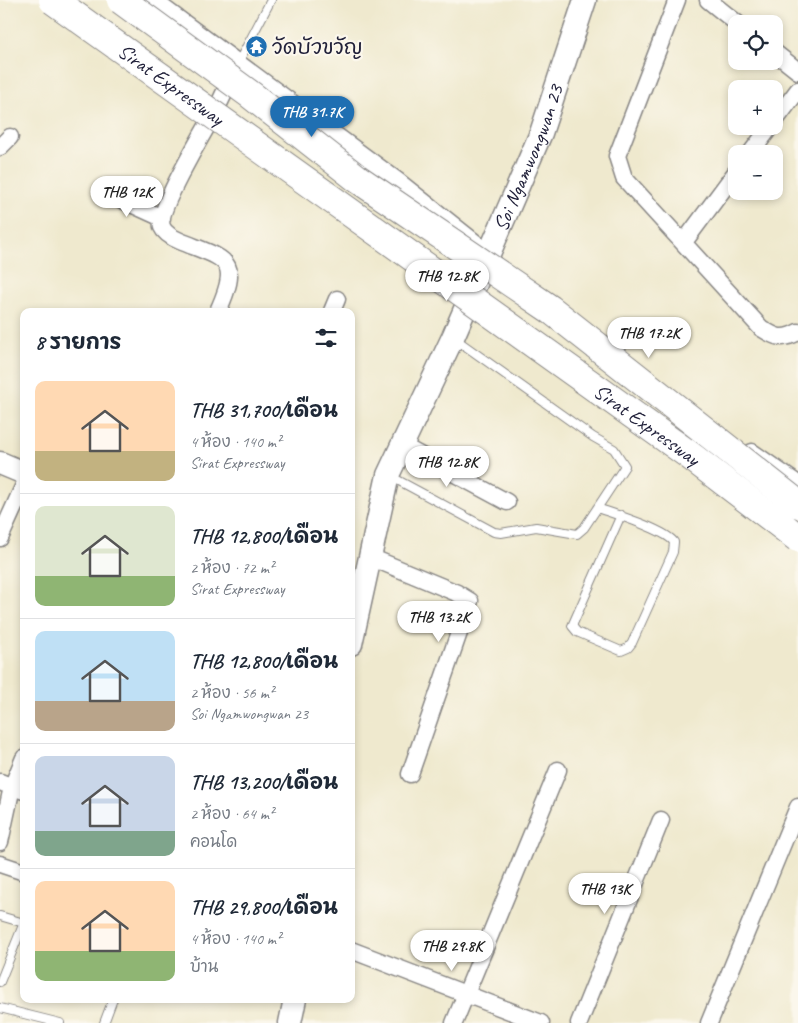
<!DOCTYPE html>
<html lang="th">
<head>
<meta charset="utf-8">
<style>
	body { margin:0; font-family:Caveat,"Playpen Sans Thai",sans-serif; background:#f6f6f7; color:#1f2937; height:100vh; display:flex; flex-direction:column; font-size:19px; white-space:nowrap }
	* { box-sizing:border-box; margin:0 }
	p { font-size:16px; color:#747a83 }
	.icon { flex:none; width:28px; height:28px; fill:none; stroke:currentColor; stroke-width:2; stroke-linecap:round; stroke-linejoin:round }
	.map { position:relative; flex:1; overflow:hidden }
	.side { position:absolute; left:20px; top:308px; width:335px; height:695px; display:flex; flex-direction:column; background:#fff; border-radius:10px; box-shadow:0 2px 8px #0003 }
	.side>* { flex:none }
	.controls { position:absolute; left:728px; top:15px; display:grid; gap:10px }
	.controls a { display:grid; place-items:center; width:55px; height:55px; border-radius:10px; background:#fff; box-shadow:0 2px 8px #0003; font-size:25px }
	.price { position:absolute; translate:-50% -42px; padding:0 11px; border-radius:18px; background:#fff; color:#222; font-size:16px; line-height:32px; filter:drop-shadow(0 1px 2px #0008) }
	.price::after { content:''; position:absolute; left:50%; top:30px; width:15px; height:11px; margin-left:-8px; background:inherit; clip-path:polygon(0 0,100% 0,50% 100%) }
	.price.on { background:#1f6fb2; color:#fff }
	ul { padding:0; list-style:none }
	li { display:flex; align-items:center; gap:15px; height:125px; padding:0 15px }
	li+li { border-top:1px solid #e0e1e3 }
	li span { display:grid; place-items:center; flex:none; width:140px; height:100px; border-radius:10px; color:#555 }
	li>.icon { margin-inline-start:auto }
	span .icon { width:60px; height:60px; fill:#fffc; stroke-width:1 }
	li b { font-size:21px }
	h2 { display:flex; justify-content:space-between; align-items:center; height:60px; padding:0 15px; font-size:21px }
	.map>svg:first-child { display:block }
</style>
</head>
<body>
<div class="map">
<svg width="798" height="1023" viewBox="0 0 798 1023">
	<rect width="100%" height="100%" fill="#fbf7ec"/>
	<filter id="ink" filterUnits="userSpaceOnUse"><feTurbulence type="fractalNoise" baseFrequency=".02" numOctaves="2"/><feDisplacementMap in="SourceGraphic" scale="10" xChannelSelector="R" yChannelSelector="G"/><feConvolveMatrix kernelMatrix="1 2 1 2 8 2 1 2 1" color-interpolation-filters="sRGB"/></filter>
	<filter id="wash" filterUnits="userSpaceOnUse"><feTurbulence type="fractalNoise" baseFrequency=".0096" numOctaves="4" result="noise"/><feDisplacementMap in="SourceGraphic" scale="20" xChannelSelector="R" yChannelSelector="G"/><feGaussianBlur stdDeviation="1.12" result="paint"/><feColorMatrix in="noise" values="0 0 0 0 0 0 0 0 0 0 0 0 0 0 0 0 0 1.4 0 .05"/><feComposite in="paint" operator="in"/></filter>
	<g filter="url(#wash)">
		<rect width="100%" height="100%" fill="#efe9ce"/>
	</g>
	<g filter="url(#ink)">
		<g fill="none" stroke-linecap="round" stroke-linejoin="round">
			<defs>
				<path id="lane" d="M238,63L271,0
					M390,476L494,532L501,533L536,527L577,534L584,528L625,466L614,449L593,437L454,338
					M597,508C614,514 664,529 674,542L673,552L632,643L628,648L621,651L577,632L572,626L621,515
					M0,916L24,923
					M0,982L23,925
					M0,1008L60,1023
					M104,1023L113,999"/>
				<path id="street" d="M153,0L399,182L487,252
					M677,0L617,156L624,178L761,328C775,337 782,341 798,332
					M708,0L738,24
					M774,52L798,71
					M774,122L798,90
					M0,147L10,137
					M750,154L771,126
					M105,192L162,218
					M684,242L736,172
					M218,311C242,258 226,260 180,241C173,238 165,234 162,227C156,210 206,129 216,110C222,98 228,85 234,72
					M332,311L337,299
					M403,446L507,502
					M752,452L798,484
					M0,538L24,485
					M370,557L457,593L470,601L410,774
					M0,782L24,791
					M0,842L12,787L24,758
					M0,864L24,872
					M351,950L541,1023
					M454,1023L558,770
					M579,1023L661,820
					M709,1023L798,807"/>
				<g id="secondary">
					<path d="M0,463L24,473"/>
					<path id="s1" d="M351,644L388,475L453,337L541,133L585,0"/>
					<path d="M290,1023L295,999"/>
				</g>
			</defs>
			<!-- lane casing -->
			<use href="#lane" stroke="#888684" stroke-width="10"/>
			<!-- street casing -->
			<use href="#street" stroke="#888684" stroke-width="19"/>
			<!-- secondary casing -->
			<use href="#secondary" stroke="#888684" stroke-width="25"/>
			<!-- lane -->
			<use href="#lane" stroke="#fff" stroke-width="8"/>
			<!-- street -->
			<use href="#street" stroke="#fff" stroke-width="16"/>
			<!-- secondary -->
			<use href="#secondary" stroke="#fff" stroke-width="22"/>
			<defs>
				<g id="highway-bridge">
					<path id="s2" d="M53,0L688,454L798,538"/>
					<path d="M121,0L251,95L358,179L550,309L798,504"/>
				</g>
			</defs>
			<!-- highway-bridge casing -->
			<use href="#highway-bridge" stroke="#888684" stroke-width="30" stroke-linecap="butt"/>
			<!-- highway-bridge -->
			<use href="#highway-bridge" stroke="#fff" stroke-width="28"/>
		</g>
	</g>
	<!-- icons -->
	<defs>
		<symbol id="temple-disc" viewBox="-11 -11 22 22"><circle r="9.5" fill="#1f6fb2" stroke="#fbf7ec"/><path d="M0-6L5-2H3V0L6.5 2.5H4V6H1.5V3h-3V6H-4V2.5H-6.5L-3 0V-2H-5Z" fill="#fff"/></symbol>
	</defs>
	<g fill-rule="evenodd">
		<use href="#temple-disc" x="244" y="34" width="25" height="25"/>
	</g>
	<g text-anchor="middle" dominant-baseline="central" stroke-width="4.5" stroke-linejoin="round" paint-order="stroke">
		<!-- poi labels -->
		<g font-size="21" fill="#22223b" stroke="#fbf7ec" text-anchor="start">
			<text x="272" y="47">วัดบัวขวัญ</text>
		</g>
		<!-- street labels -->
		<g font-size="21" fill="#22223b" stroke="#fbf7ec">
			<text stroke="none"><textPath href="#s2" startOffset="145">Sirat Expressway</textPath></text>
			<text stroke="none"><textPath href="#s1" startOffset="520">Soi Ngamwongwan 23</textPath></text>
			<text stroke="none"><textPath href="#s2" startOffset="730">Sirat Expressway</textPath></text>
		</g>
	</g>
</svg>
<div class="controls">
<a><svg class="icon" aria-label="locate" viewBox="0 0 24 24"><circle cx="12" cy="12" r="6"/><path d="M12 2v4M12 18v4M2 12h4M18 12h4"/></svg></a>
<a>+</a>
<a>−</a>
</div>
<b class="price on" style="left:312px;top:138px">THB 31.7K</b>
<b class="price" style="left:127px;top:218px">THB 12K</b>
<b class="price" style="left:447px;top:302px">THB 12.8K</b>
<b class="price" style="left:649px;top:359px">THB 17.2K</b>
<b class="price" style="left:447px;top:488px">THB 12.8K</b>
<b class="price" style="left:439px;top:643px">THB 13.2K</b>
<b class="price" style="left:605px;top:915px">THB 13K</b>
<b class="price" style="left:452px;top:972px">THB 29.8K</b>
<section class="side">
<h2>8 รายการ<svg class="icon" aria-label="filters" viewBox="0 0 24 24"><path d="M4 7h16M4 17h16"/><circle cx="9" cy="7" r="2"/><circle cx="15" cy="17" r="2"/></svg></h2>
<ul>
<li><span style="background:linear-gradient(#ffd9b3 70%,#c2b280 0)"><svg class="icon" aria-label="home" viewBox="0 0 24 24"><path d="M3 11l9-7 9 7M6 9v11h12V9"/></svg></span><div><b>THB 31,700/เดือน</b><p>4 ห้อง · 140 m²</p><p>Sirat Expressway</p></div></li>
<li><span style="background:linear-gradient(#dfe7d0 70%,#8fb573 0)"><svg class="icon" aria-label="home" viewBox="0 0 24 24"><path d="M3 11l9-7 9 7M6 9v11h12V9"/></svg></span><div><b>THB 12,800/เดือน</b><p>2 ห้อง · 72 m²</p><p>Sirat Expressway</p></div></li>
<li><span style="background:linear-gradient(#bfe0f5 70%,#b9a48a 0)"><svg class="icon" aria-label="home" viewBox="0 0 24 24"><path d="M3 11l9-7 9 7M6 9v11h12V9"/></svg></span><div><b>THB 12,800/เดือน</b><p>2 ห้อง · 56 m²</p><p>Soi Ngamwongwan 23</p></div></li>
<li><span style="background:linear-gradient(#c9d6e8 75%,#7fa58c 0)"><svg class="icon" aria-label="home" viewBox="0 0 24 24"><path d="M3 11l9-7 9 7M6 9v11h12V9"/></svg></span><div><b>THB 13,200/เดือน</b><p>2 ห้อง · 64 m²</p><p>คอนโด</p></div></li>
<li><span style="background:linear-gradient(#ffd9b3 70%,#8fb573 0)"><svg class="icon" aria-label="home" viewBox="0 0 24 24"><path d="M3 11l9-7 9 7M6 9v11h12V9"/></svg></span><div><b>THB 29,800/เดือน</b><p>4 ห้อง · 140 m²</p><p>บ้าน</p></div></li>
</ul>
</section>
</div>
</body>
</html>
